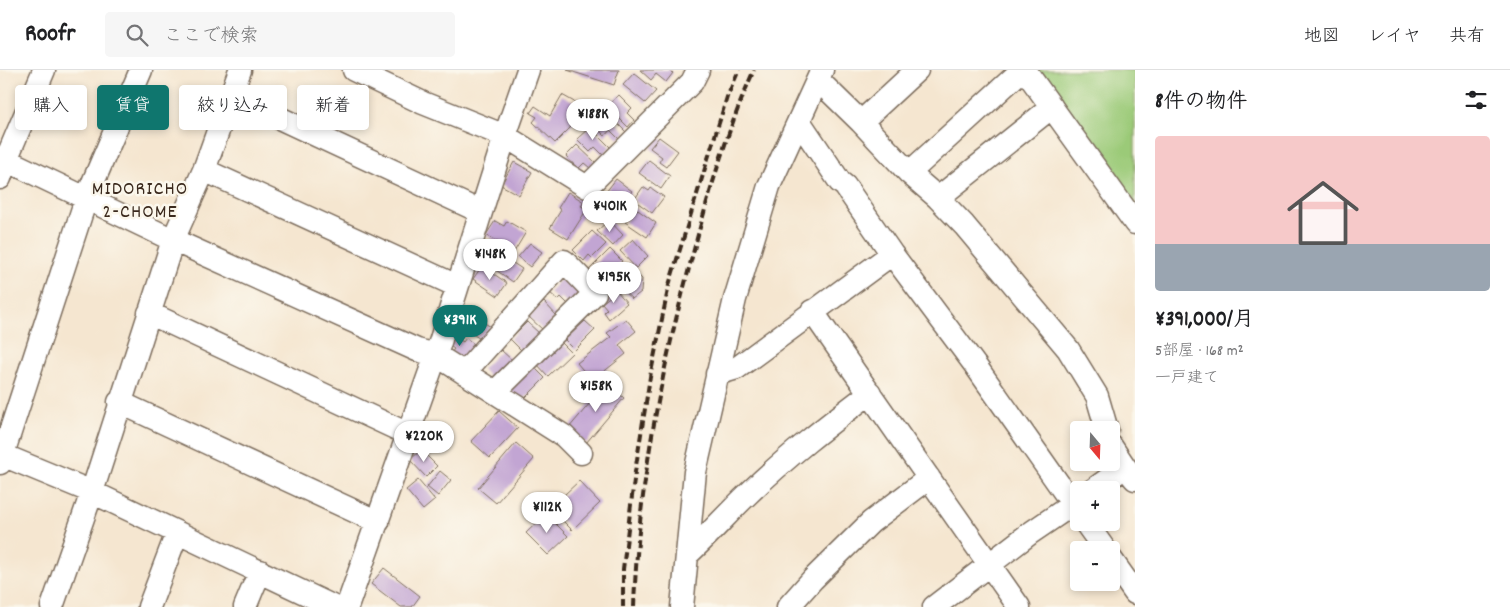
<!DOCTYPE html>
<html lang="ja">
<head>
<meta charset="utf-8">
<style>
	body { margin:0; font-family:Dekko,"Klee One",sans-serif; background:#f6f6f6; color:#202124; height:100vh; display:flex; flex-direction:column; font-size:19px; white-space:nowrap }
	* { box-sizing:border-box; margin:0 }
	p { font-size:16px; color:#757577 }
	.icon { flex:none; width:28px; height:28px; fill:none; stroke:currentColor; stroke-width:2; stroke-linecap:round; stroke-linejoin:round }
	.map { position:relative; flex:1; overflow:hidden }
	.side { display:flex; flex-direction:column; background:#fff; width:375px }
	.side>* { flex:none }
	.banner { position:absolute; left:15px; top:15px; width:475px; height:45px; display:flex; gap:10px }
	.needle { width:32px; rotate:161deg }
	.controls { position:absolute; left:1070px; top:351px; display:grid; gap:10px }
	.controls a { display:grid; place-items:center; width:50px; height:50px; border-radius:5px; background:#fff; box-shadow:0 2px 8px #0003; font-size:25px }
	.price { position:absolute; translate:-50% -42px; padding:0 11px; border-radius:18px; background:#fff; color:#222; font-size:16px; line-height:32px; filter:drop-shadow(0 1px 2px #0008) }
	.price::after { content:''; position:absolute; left:50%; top:30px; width:15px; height:11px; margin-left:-8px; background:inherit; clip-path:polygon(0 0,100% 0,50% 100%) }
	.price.active { background:#0f766e; color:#fff }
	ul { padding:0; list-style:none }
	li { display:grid; align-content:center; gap:10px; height:265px; padding:0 20px }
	li span { display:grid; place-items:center; height:155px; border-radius:5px; color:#555 }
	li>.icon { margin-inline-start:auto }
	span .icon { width:90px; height:90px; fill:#fffc; stroke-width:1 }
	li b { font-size:21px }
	h2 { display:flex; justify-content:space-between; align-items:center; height:60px; padding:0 20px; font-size:21px }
	.tag { padding:0 18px; border-radius:5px; background:#fff; box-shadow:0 2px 8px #0003; font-size:18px; line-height:45px }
	.tag.active { background:#0f766e; color:#fff }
	header { display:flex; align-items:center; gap:30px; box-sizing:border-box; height:70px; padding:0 25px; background:#fff; border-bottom:1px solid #e0e0e0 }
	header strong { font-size:24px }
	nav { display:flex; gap:28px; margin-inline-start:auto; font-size:18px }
	.search { width:350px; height:45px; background:#f6f6f6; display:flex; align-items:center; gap:12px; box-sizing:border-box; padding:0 18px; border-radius:5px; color:#757577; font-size:19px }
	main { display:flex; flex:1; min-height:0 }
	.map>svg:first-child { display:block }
</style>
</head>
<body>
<header>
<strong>Roofr</strong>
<div class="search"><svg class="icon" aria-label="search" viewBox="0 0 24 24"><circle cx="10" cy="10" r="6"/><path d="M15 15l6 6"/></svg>ここで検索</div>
<nav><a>地図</a><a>レイヤ</a><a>共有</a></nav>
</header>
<main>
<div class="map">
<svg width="1135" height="537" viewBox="0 0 1135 537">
	<rect width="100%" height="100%" fill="#fbf7ec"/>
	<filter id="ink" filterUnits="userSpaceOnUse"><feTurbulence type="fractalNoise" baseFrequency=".02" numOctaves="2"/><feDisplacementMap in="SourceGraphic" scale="10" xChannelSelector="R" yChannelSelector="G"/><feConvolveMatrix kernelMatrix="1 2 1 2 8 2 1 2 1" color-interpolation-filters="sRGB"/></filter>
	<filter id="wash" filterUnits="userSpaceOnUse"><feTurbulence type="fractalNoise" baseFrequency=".0096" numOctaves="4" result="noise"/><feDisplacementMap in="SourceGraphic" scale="20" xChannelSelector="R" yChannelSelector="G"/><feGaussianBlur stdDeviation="1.12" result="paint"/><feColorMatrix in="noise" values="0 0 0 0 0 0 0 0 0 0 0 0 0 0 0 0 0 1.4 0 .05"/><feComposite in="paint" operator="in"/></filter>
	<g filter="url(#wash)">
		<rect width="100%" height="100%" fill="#f5e6d0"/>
		<!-- green -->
		<path fill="#9bca78" stroke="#6b7a4b" d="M1034,0H1135V139Z"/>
		<g id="blocks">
			<!-- building -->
			<path fill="#c2a5d3" d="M567,0H619L614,15Z
				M640,0H670L673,3L666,12L656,4L651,10Z
				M634,3L656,21L645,33L623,15Z
				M562,25L585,38L580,49L576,48L570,58L555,73L533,52L537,47L530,43L535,36L550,46Z
				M619,25L632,38L627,43L634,50L628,57L607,36Z
				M606,42L626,62L619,69L610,60L605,66L593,54Z
				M590,57L610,77L603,85L595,77L590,82L577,69Z
				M659,67L678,81L666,97L659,92L662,87L650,78Z
				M577,75L595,92L590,98L584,93L578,99L566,86Z
				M649,90L670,106L661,119L639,103Z
				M514,92L532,102L519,125L501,115Z
				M616,109L632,121L618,139L602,127Z
				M643,117L649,121L651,118L664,127L652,143L634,130Z
				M568,122L584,132L581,136L587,139L568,169L550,158L561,140L558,138Z
				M635,138L656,153L647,167L625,152Z
				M609,150L623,165L613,176L597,161Z
				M495,151L504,156L507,151L526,162L514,182L486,165Z
				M592,161L606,174L592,188L589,185L584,191L573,180Z
				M633,169L648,186L636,198L620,181Z
				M530,173L542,182L530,197L518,187Z
				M610,179L622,191L601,212L589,200Z
				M495,181L522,199L513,212L486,193Z
				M482,196L507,213L498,226L473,209Z
				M632,199L642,209L641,222L632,229L616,215Z
				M564,206L581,222L569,235L561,227L558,230L549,222Z
				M617,221L627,233L609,249L604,242L607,239L602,233Z
				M544,232L557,246L543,260L529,247Z
				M467,242L491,257L482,270L458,255Z
				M626,249L636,261L619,275L626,284L592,311L577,293L611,267L607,263Z
				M585,251L595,260L575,280L565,270Z
				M527,252L540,264L523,282L510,269Z
				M453,265L463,272L466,268L474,274L463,290L451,283L454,279L447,274Z
				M559,270L572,283L548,306L536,293Z
				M501,280L513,291L493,311L482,299Z
				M533,296L545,308L522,331L509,319Z
				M607,313L624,328L586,373L568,359Z
				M499,341L518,358L490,388L471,371Z
				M516,373L534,389L496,433L478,418Z
				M421,380L437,396L426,407L410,390Z
				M440,401L451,410L438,426L427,417Z
				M418,410L435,430L423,440L406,420Z
				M579,411L600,433L572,460L550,438Z
				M546,444L568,466L548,485L526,463Z
				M384,498L420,526L412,537H401L371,514Z"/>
		</g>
	</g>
	<g filter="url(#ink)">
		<use href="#blocks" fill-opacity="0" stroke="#7c6c5c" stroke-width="1"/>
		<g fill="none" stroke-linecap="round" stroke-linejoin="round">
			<defs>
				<path id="minor" d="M354,0L423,33L505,66L587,117L692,12L698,0
					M1025,0L1135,153
					M818,10L861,52L909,103L938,128L964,155L1068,279L1097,326L1107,360
					M230,25L481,142
					M799,51L840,112L845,116L892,184L975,295L1079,443
					M861,52L917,0
					M0,87L173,170L417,280L436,285L564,366L581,383
					M204,100L457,216
					M909,103L1022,0
					M0,108L6,90L44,0
					M938,128L1052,37
					M812,241L1019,537
					M149,243L408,364
					M464,303L564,191L595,223L495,322
					M717,304L737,298L892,184
					M119,332L378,452
					M1111,376L1125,397
					M0,384L92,422L334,537
					M0,393L86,129L141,0
					M1093,420L1125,397L1135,409
					M1085,452L1105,480
					M688,484C709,465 728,443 748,424C786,387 828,355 870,323
					M1111,489L1135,523
					M52,537L92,422L173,170L204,100L240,0
					M149,537L177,463
					M245,537L260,501
					M347,537L436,285L505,66L528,0
					M682,537L695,402L735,229L769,116L822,0
					M788,537L813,509L871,452L929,408
					M934,537L1029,464L1079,430"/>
			</defs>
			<!-- minor casing -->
			<use href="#minor" stroke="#7c6c5c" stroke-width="25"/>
			<!-- minor -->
			<use href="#minor" stroke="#fff" stroke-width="22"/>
			<!-- rail -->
			<path stroke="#3b2a1e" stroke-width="4" stroke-dasharray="8 4" stroke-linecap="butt" d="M623,537V499L635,402L650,307L669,215L727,27L739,0
				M634,537C638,418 661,301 692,187C709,123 727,60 754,0"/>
		</g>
	</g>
	<g text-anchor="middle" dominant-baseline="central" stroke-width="5" stroke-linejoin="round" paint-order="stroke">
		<!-- neighbourhood labels -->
		<g font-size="20" letter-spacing="1" fill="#3b2a1e" stroke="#fbf7ec">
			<text x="140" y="120">MIDORICHO<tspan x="140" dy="23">2-CHOME</tspan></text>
		</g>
	</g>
</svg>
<div class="controls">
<a><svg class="needle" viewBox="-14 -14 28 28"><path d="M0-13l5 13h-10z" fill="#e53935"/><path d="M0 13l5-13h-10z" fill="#757577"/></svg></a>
<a>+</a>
<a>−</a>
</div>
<b class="price" style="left:593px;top:71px">¥188K</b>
<b class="price" style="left:610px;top:163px">¥401K</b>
<b class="price" style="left:490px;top:211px">¥148K</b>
<b class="price" style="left:614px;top:234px">¥195K</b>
<b class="price active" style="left:460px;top:277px">¥391K</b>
<b class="price" style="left:596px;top:343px">¥158K</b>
<b class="price" style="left:424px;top:393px">¥220K</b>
<b class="price" style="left:547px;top:464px">¥112K</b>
<div class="banner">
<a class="tag">購入</a>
<a class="tag active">賃貸</a>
<a class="tag">絞り込み</a>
<a class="tag">新着</a>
</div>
</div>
<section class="side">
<h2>8件の物件<svg class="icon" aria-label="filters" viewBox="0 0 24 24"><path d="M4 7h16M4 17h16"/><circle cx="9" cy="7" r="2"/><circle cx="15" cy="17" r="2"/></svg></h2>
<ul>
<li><span style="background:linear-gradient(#f6c9c9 70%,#9aa5b1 0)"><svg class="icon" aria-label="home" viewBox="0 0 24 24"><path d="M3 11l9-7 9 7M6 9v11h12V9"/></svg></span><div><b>¥391,000/月</b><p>5部屋 · 168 m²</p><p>一戸建て</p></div></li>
</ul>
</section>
</main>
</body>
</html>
